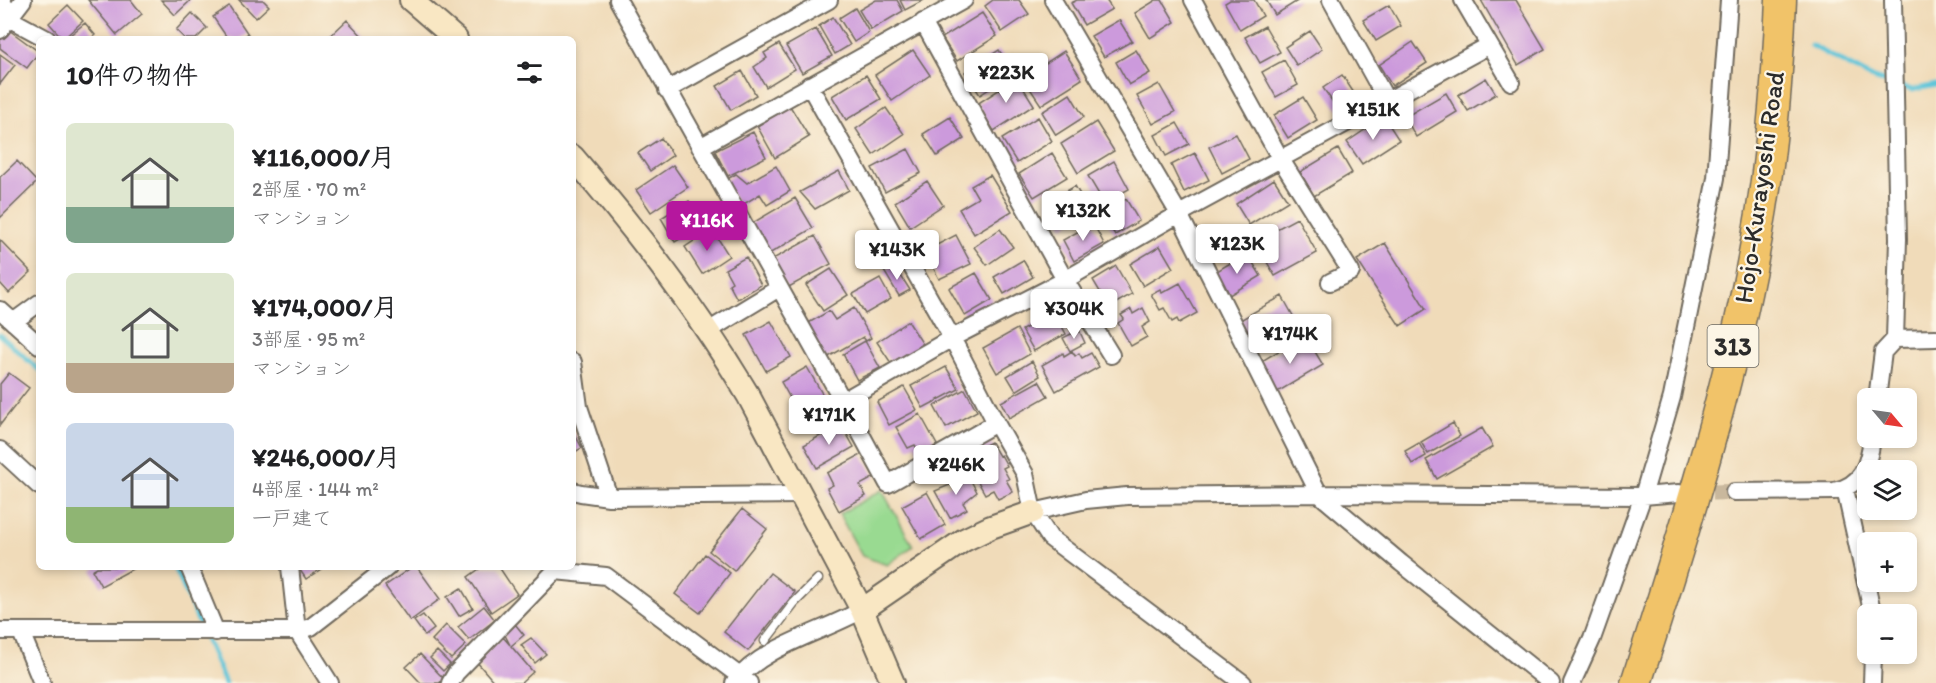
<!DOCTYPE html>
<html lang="ja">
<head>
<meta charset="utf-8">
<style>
	body { margin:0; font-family:Itim,"Klee One",sans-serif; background:#f6f6f6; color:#202124; height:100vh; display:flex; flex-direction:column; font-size:22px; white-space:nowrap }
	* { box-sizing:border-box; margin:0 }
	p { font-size:20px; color:#757577 }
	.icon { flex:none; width:33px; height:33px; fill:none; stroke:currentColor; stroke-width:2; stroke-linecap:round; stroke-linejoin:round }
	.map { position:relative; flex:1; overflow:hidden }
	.panel { position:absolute; left:36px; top:36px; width:540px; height:534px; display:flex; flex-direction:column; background:#fff; border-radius:9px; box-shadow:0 3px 9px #0003 }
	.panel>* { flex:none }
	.needle { width:39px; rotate:119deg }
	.buttons { position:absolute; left:1857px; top:388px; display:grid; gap:12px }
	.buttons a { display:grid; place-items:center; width:60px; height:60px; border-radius:9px; background:#fff; box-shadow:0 3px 9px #0003; font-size:30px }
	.price { position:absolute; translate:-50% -51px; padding:0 14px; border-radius:6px; background:#fff; color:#222; font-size:20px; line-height:39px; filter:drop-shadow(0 2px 3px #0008) }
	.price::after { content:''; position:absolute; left:50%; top:36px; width:18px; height:14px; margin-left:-9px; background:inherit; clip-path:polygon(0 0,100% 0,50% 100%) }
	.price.active { background:#b5179e; color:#fff }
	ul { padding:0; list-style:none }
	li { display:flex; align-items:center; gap:18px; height:150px; padding:0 30px }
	li span { display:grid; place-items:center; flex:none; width:168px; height:120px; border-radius:9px; color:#555 }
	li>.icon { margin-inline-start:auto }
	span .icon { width:72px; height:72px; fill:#fffc; stroke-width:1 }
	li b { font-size:26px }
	h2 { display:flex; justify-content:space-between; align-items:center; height:72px; padding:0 30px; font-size:26px }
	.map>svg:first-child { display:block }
</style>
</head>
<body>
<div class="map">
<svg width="1936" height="683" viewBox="0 0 1936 683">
	<rect width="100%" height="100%" fill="#fcf5e5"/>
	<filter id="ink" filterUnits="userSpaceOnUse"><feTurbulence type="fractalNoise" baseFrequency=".0167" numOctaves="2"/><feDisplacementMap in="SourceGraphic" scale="12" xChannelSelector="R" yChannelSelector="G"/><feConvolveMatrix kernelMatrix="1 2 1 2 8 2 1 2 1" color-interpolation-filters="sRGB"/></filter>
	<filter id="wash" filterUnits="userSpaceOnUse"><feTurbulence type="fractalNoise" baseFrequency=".008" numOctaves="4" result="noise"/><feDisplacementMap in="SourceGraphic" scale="24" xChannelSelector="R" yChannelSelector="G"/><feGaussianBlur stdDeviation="1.35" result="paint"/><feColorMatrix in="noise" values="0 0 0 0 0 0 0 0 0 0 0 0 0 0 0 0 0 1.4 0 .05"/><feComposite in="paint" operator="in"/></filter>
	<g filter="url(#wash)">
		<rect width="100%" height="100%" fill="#f0dbb9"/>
		<!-- green -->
		<path fill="#99da91" stroke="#62825e" stroke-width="1.5" d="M882,490L913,546L887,565L862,556L839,514Z"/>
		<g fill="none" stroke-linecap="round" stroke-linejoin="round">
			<!-- stream -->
			<path stroke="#5dc5d9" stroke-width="5" d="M1811,45L1870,77L1912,90L1936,85
				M0,335L39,370
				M175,567L225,683"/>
		</g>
		<g id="blocks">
			<!-- building -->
			<path fill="#cc9adc" d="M88,0H131L142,14L117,35Z
				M161,0H191L175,15Z
				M239,0H263L269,6L256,18Z
				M876,0H897L903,11L871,30L859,10Z
				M900,0H924L905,10Z
				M993,0H1019L1029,14L1002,32L985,6Z
				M1077,0H1106L1112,9L1084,25L1071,3Z
				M1156,0H1162L1175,22L1150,38L1135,13Z
				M1230,0H1254L1263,16L1240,30L1225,3Z
				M1266,0H1299L1275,15Z
				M1481,0H1516L1545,49L1518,65Z
				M68,5L83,21L63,39L49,23Z
				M1389,5L1401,26L1376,41L1363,20Z
				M229,6L248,34L240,39H228L213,17Z
				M855,8L869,32L854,42L839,18Z
				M192,13L207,28L196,39H185L176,30Z
				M982,13L997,36L957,61L942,38Z
				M833,17L850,45L835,54L819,26Z
				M347,20L365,39H327Z
				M1119,20L1132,41L1104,57L1091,36Z
				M85,23L95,35L90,39H72L69,36Z
				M1265,26L1280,52L1260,63L1245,37Z
				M816,29L832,56L802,73L786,46Z
				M9,30L39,52L27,68L0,48V40L3,36L4,38Z
				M1310,31L1322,49L1297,66L1285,47Z
				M1413,42L1427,63L1392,86L1379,65Z
				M779,44L795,69L766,87L754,67L767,58L764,53Z
				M913,50L930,75L892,101L875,75Z
				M999,50L1013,73L980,95L965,72Z
				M1136,50L1150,73L1129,85L1116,62Z
				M1064,51L1082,79L1041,105L1023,78Z
				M0,54L15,65L0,84Z
				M1284,60L1298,85L1276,97L1262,72Z
				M742,71L756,95L731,110L717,86Z
				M866,75L881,99L846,120L832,96Z
				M1342,75L1358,99L1339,111L1323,88Z
				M1017,78L1034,105L994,131L977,104Z
				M1486,78L1496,94L1468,111L1458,95Z
				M1159,84L1175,112L1153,124L1137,96Z
				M1446,93L1457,112L1416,137L1405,117Z
				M1070,94L1084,117L1056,135L1042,112Z
				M1303,97L1317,120L1288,138L1274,115Z
				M790,106L809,137L775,158L757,126Z
				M886,108L904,134L873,155L856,129Z
				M950,117L964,139L937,156L923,134Z
				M1038,117L1052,141L1017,163L1002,139Z
				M1384,117L1399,140L1362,164L1347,142Z
				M1096,122L1114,151L1078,173L1061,144Z
				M1177,123L1189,144L1166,156L1155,135Z
				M753,132L766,157L728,176L715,151Z
				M1236,134L1249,159L1222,173L1209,147Z
				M661,138L673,155L650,171L638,153Z
				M908,149L921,173L885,192L872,168Z
				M1338,149L1352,173L1314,196L1300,172Z
				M1052,153L1067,177L1034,197L1019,174Z
				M1195,153L1209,180L1184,192L1171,165Z
				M17,161L37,182L0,218V177Z
				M1114,161L1129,189L1104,203L1088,176Z
				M673,165L688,187L651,212L636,190Z
				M776,166L790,191L767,205L760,194L739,207L724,181L736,174L747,183Z
				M839,171L849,190L815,209L800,192Z
				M990,175L1012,211L974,234L959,209L978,198L971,186Z
				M1274,179L1288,201L1249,225L1236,204Z
				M927,181L943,205L910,227L895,202Z
				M1075,186L1089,210L1063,227L1048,202Z
				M795,198L813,228L769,254L751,224Z
				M1126,199L1139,221L1115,235L1102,213Z
				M689,201L703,225L675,242L661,218Z
				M1297,218L1317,253L1275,276L1263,255L1277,247L1269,233Z
				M1093,223L1104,244L1074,261L1063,240Z
				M712,229L729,256L702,274L685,247Z
				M1000,229L1013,247L987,265L974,247Z
				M956,235L971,264L939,279L925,251Z
				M815,236L831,264L787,288L771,260Z
				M0,240L31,272L9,293L0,283Z
				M1385,243L1426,309L1400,326L1357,260Z
				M1160,246L1173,268L1143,286L1130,264Z
				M1247,253L1261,276L1226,297L1212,274Z
				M746,257L761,285L737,299L729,284L732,282L725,269Z
				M1023,260L1033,277L1004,294L994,277Z
				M894,265L910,290L899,296L884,271Z
				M1116,266L1132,294L1109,307L1093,280Z
				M831,269L848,295L823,311L806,285Z
				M976,273L992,300L965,316L949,288Z
				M880,279L891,299L865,314L853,294Z
				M1180,283L1197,313L1179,323L1177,319L1172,322L1164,308L1160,310L1151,294L1160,289L1162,293Z
				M1282,296L1296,321L1249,348L1235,323Z
				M1045,299L1066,305L1060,323L1066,334L1034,351L1022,330L1037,322Z
				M854,308L871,338L866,341L863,337L825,359L805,325L829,311L835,320Z
				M1143,308L1150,322L1142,327L1147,337L1131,346L1118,323L1124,319L1121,315L1131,309L1133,314Z
				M771,321L791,357L766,371L746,335Z
				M908,321L924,346L893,366L877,342Z
				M1017,329L1030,354L997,373L983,348Z
				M1079,330L1085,343L1070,351L1063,338Z
				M1305,335L1323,365L1274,394L1257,364Z
				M865,341L880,368L857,380L843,354Z
				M1072,351L1075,356L1079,353L1082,358L1091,353L1099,367L1056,391L1042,365L1063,353L1064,356Z
				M1032,361L1040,376L1016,391L1007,376Z
				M807,367L829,406L803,421L781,382Z
				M946,367L959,389L923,408L911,386Z
				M9,373L29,388L0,425V384Z
				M1039,381L1048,396L1009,418L1001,402Z
				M904,387L917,410L889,425L877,402Z
				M965,389L977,411L946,428L934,406Z
				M920,414L937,445L921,455L915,445L908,448L896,427Z
				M1453,423L1460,436L1428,454L1421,442Z
				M841,424L854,447L817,468L804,445Z
				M1482,428L1493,447L1437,479L1426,460Z
				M573,431L582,448L573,453Z
				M991,442L999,456L1001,455L1007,466L1003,468L1009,479L1006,480L1013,492L998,499L993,490L985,494L976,478L981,475L979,471L975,473L966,455Z
				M1419,443L1426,456L1412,464L1405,451Z
				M862,454L875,477L860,485L866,496L839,511L827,488L833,485L827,473Z
				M969,477L977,492L963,503L967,509L950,518L935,491Z
				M927,492L945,525L921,539L902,506Z
				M742,509L767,529L734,571L709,551Z
				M705,554L730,573L700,613L675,594Z
				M97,567H136L101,586L92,570Z
				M298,567H320L321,569L306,579Z
				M412,567H417L440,599L410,621L385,586Z
				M482,567H499L517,594L491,612L468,577Z
				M770,573L795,592L748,651L724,632Z
				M461,588L473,608L459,616L447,597Z
				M484,606L495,620L469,640L458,627Z
				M423,615L434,629L425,636L414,621Z
				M515,624L524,635L511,646L533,672L521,683H495L476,661L503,637L510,645L504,633Z
				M446,625L466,645L451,659L432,640Z
				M531,638L546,654L535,663L521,645Z
				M437,651L450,664L443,671L430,658Z
				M420,654L444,679L439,683H421L406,667Z"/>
		</g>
	</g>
	<g filter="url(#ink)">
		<use href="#blocks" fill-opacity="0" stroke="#70695d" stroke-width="1.5"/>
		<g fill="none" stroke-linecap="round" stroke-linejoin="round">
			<!-- street-tunnel -->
			<path stroke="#c9b89d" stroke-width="16" stroke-dasharray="16 8" stroke-linecap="butt" d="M1689,493L1734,492"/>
			<defs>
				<path id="lane" d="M765,641L794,603L818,579"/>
				<path id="street" d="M2,0L10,19L47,39
					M618,0L843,401L888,484L996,423
					M1053,0L1179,214L1319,494L1401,563L1551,683
					M1193,0L1280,158L1351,272L1330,282
					M1331,0L1387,101
					M1463,0L1511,82
					M923,22L1065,280L1111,355
					M0,30L23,0
					M809,85L952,338L996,423L1025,474L1033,512L1050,538L1243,683
					M667,90L829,0
					M700,147L964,0
					M0,310L39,345
					M13,322L39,303
					M708,331L779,288
					M1895,339L1936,338
					M573,362L579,407L609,497
					M1877,399L1883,352L1895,339L1898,239L1893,0
					M843,401L952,338L1065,280L1179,214L1488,46
					M0,450L39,486
					M1845,489L1873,615
					M573,491L581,493L609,497L800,495
					M1734,492L1834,491C1862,486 1869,464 1872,438
					M1033,512L1086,500L1127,496L1319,494L1643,496L1679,493
					M189,567L216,632
					M290,567L297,631L330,683
					M555,571L606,576L749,683
					M0,631H297L311,627L388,567
					M21,632L42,683
					M450,683L456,673L555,571V567
					M734,683C763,646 821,633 862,610
					M1572,683L1592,639L1643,496L1672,397L1716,178L1729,0
					M1872,683L1873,654"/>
				<path id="secondary" d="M411,0L456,39
					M573,157C637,231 698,311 748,395L862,610L893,683
					M862,610L964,540L991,527L1033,512"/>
				<path id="highway" d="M1636,683C1686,527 1736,370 1762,208C1773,139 1778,70 1781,0"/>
			</defs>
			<!-- lane casing -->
			<use href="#lane" stroke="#70695d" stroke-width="11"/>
			<!-- street casing -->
			<use href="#street" stroke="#70695d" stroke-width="20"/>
			<!-- secondary casing -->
			<use href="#secondary" stroke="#70695d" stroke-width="26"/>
			<!-- highway casing -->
			<use href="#highway" stroke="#70695d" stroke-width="33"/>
			<!-- lane -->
			<use href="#lane" stroke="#fff" stroke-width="8"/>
			<!-- street -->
			<use href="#street" stroke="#fff" stroke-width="16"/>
			<!-- secondary -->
			<use href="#secondary" stroke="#f9e7c3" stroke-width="22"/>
			<!-- highway -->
			<use href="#highway" stroke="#f1c369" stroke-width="30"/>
		</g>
	</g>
	<g text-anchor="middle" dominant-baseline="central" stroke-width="4.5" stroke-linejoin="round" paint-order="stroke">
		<!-- shield labels -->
		<rect fill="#fcf5e5" stroke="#6a6863" stroke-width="1.5" x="1707.5" y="325" width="51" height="42" rx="4.5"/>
		<g font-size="24" font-weight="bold" fill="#2b2b2b">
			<text x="1733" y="346">313</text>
		</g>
		<!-- street labels -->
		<g font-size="26" fill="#2b2b2b" stroke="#fcf5e5">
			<text transform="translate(1759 187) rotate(-82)">Hojo-Kurayoshi Road</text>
		</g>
	</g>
</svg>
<div class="buttons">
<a><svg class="needle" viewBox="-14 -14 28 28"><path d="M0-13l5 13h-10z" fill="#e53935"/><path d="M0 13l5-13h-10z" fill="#757577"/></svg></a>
<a><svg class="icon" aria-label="layers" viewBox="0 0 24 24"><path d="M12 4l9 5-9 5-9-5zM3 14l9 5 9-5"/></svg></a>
<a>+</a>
<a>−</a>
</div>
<b class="price" style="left:1006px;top:104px">¥223K</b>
<b class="price" style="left:1373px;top:141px">¥151K</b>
<b class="price" style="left:1083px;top:242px">¥132K</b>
<b class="price active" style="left:707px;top:252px">¥116K</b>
<b class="price" style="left:1237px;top:275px">¥123K</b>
<b class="price" style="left:897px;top:281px">¥143K</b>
<b class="price" style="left:1074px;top:340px">¥304K</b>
<b class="price" style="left:1290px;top:365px">¥174K</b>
<b class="price" style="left:829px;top:446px">¥171K</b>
<b class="price" style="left:956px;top:496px">¥246K</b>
<section class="panel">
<h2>10件の物件<svg class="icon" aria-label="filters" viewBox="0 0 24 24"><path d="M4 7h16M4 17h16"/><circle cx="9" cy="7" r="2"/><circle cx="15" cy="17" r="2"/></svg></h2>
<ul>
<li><span style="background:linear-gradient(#dfe7d0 70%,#7fa58c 0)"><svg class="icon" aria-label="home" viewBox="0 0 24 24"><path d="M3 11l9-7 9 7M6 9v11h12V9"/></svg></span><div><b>¥116,000/月</b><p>2部屋 · 70 m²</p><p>マンション</p></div></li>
<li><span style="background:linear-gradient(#dfe7d0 75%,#b9a48a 0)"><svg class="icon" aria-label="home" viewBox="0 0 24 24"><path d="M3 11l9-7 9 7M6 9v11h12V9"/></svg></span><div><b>¥174,000/月</b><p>3部屋 · 95 m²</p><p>マンション</p></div></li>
<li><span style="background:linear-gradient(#c9d6e8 70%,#8fb573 0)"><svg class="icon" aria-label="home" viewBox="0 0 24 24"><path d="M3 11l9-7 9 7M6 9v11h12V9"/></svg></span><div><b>¥246,000/月</b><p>4部屋 · 144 m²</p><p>一戸建て</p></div></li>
</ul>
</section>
</div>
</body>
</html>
